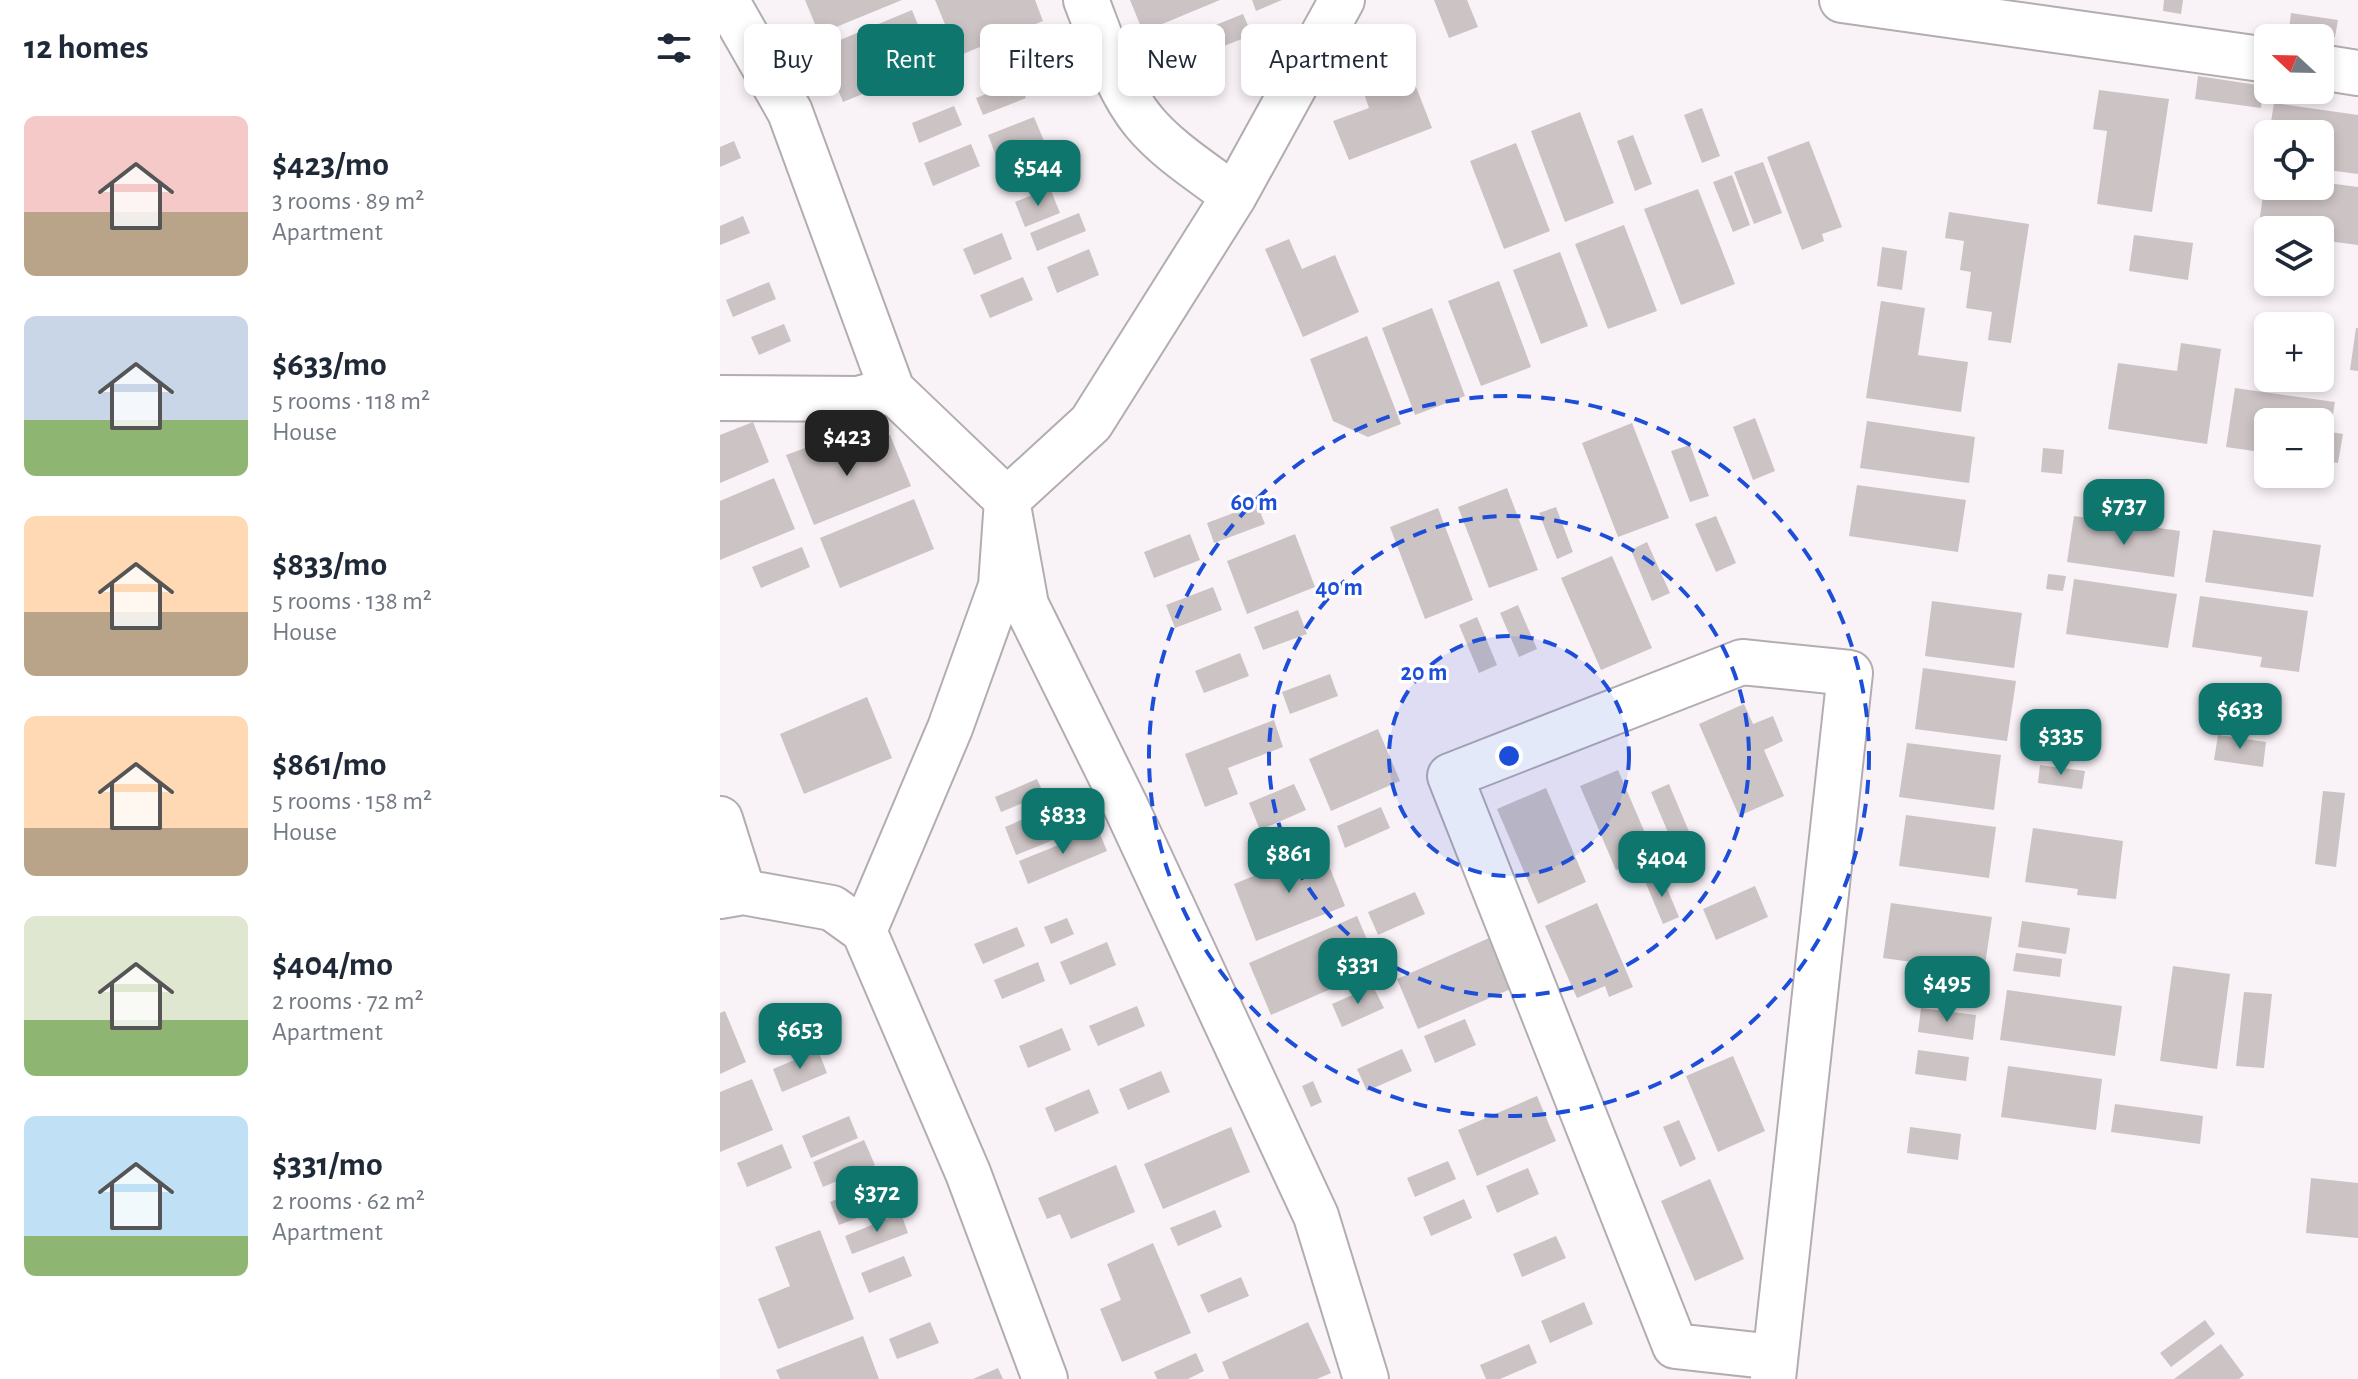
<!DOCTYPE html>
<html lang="en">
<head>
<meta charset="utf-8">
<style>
	body { margin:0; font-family:"Alegreya Sans",sans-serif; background:#f2f2f3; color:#1f2937; height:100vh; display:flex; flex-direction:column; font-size:30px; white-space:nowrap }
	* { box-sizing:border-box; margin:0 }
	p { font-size:26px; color:#747a83 }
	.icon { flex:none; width:44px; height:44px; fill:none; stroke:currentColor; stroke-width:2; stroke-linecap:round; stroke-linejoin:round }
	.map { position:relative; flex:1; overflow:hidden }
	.side { display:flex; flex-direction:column; background:#fff; width:720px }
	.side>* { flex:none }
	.hud { position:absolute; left:24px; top:24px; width:760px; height:72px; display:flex; gap:16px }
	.needle { width:52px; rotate:292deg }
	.buttons { position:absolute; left:1534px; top:24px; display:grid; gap:16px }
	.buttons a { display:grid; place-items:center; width:80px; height:80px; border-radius:12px; background:#fff; box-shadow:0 4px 12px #0003; font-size:40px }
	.price { position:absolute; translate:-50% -68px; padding:0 18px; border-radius:16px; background:#0f766e; color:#fff; font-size:26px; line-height:52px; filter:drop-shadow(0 2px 4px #0008) }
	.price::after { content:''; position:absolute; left:50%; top:48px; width:24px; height:18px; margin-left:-12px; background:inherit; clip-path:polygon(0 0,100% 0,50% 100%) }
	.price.selected { background:#222; color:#fff }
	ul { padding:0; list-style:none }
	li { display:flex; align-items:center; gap:24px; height:200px; padding:0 24px }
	li span { display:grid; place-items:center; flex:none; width:224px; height:160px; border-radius:12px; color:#555 }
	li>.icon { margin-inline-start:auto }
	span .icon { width:96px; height:96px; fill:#fffc; stroke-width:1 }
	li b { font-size:34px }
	h2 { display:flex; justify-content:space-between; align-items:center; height:96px; padding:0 24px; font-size:34px }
	.chip { padding:0 28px; border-radius:12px; background:#fff; box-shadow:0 4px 12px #0003; font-size:28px; line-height:72px }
	.chip.selected { background:#0f766e; color:#fff }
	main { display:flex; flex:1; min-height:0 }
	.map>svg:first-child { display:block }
</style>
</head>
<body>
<main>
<section class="side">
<h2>12 homes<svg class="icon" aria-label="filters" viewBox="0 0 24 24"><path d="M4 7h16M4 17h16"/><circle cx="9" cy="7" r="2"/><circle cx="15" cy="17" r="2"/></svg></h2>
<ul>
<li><span style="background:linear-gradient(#f6c9c9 60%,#b9a48a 0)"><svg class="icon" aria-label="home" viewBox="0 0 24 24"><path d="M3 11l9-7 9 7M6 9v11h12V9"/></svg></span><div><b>$423/mo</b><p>3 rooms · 89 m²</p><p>Apartment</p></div></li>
<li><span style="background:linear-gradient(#c9d6e8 65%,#8fb573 0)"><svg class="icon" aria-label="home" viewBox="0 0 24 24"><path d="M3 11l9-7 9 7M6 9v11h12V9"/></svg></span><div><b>$633/mo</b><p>5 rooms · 118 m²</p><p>House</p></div></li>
<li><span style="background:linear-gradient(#ffd9b3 60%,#b9a48a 0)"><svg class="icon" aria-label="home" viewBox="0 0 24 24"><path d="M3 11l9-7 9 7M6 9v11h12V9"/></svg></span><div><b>$833/mo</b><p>5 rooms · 138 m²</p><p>House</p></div></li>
<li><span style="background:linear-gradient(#ffd9b3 70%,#b9a48a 0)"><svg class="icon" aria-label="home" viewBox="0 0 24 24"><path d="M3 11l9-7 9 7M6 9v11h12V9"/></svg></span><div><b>$861/mo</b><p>5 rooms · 158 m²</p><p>House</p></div></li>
<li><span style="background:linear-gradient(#dfe7d0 65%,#8fb573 0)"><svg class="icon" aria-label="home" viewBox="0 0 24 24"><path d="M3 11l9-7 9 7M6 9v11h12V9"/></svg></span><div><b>$404/mo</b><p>2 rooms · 72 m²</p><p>Apartment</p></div></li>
<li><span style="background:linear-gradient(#bfe0f5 75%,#8fb573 0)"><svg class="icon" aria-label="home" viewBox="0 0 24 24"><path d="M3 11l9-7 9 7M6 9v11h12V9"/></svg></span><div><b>$331/mo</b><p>2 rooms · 62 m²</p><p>Apartment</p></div></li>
</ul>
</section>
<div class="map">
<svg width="1638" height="1379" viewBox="0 0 1638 1379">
	<rect width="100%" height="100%" fill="#f9f2f7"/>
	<!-- building -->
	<path fill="#ccc3c4" d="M85,0H182L99,34Z
		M215,0H315L323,21L238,56Z
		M410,0H500L423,32Z
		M532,0H562L536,11Z
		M714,0H747L758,27L729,38Z
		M1444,0H1463L1461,14L1443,11Z
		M192,10L214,65L123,102L101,48Z
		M1571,13L1618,20L1615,37L1569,30Z
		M523,14L532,35L486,53L478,32Z
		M683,53L712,128L629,160L613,121L649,108L636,71Z
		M332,66L338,83L308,95L302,78Z
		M1478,76L1544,86L1541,108L1475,99Z
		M299,81L306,98L263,115L256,98Z
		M1379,90L1449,99L1432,212L1377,204L1387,131L1373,129Z
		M1554,103L1638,115V174L1600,169V134H1549Z
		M234,106L242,125L199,143L192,123Z
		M982,108L1000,156L982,163L964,115Z
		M860,112L894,203L845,222L811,131Z
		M314,117L324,141L278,161L268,135Z
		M913,135L932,184L915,191L897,141Z
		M14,141L21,158L0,167V147Z
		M339,141L349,164L291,188L282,165Z
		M1089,141L1122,227L1102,234L1104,241L1082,250L1047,157Z
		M796,143L830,231L784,249L750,161Z
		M251,144L260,166L213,186L204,163Z
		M1043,162L1062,213L1034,224L1014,172Z
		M1546,173L1548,186H1600V182L1638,187V245L1600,240V230L1538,231Z
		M1012,175L1030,225L1013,232L993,182Z
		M330,188L340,213L305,227L295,202Z
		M978,189L1015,284L961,305L924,209Z
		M1229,212L1309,224L1291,343L1268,340L1272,312L1246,308L1251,272L1240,270L1244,241L1225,238Z
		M359,213L366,231L317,251L310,233Z
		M23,216L30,233L0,245V226Z
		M904,225L937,311L888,329L855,244Z
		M282,233L292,259L254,275L243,249Z
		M1414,235L1473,243L1468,280L1409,271Z
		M569,239L582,269L615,255L639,312L583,337L545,249Z
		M1162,247L1187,251L1182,290L1157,286Z
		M369,249L379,275L337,293L327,267Z
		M840,252L868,326L821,344L793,270Z
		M303,277L313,300L270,318L260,295Z
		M779,281L811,367L761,386L728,301Z
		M49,282L56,299L13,317L6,300Z
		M1161,301L1205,308L1198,355L1248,362L1241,412L1146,398Z
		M712,308L745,396L695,415L662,328Z
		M64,324L71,341L39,355L31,337Z
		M1636,328H1638V371L1630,370Z
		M647,336L681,424L648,437L613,421L590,359Z
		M1461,343L1501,349L1487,444L1388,429L1398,363L1457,371Z
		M1515,388L1615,402L1610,432L1623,434L1618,463L1600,460V422H1548V453L1506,447Z
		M1035,418L1055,471L1033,480L1013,427Z
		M1147,421L1255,437L1249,483L1140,468Z
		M33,422L49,462L0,483V435Z
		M912,423L949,518L898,537L862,443Z
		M170,435L191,486L94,525L66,455L99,443L106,461Z
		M970,445L989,496L970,502L951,451Z
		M1323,448L1344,450L1342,474L1321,472Z
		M54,478L75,529L0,560V501Z
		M1137,485L1246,500L1238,552L1129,536Z
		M787,488L818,570L769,588L738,507Z
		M194,499L214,549L120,588L100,538Z
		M537,504L545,524L494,543L487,523Z
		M836,507L853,552L837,559L819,513Z
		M718,508L753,600L705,619L670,527Z
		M996,516L1016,563L996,572L975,524Z
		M1354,516L1460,531L1454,577L1347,562Z
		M1493,530L1601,545L1593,597L1485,582Z
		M470,534L480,560L434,578L424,552Z
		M575,534L595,587L527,614L507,561Z
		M927,542L950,593L932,601L911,550Z
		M82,547L90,567L41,588L32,567Z
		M892,556L932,648L881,670L841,578Z
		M1328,574L1346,576L1343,591L1326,589Z
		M1354,579L1457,594L1448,648L1346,634Z
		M493,587L502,610L455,628L446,605Z
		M1480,596L1588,611L1579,672L1540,667L1542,657L1472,647Z
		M1212,601L1302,613L1294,668L1205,656Z
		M798,605L817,649L799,657L780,613Z
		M578,610L587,634L543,650L534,627Z
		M757,617L777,665L759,673L739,625Z
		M520,653L529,676L484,693L475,671Z
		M1203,668L1296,681L1287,741L1195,729Z
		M610,674L618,696L570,714L562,692Z
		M147,697L172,758L84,794L60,734Z
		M1024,704L1033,724L1053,716L1063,741L1044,750L1064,796L1019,816L979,724Z
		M1324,717L1372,723L1369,748L1321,741Z
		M554,720L563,747L508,768L518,794L485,807L465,754Z
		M658,729L680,781L611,811L589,759Z
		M1498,735L1546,742L1543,767L1494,760Z
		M1187,743L1281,755L1274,810L1179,797Z
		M1320,765L1365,771L1362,789L1318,783Z
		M898,770L934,854L896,870L860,786Z
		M317,779L324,794L281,812L275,797Z
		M574,784L586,810L540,830L529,803Z
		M949,784L970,834L952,842L931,792Z
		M826,788L866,882L818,904L777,809Z
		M1603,791L1625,793L1616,867L1595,864Z
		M367,799L378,825L346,838L335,813Z
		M661,807L670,828L625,848L617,826Z
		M329,808L341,837L296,855L285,827Z
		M1186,815L1276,827L1269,878L1179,866Z
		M1313,828L1403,841L1396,899L1357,895L1358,889L1305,882Z
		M378,829L387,851L308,884L299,861Z
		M602,848L625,906L536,941L514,884Z
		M941,874L959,917L943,924L925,881Z
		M1035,886L1048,917L996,940L983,909Z
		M695,892L705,914L658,935L648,912Z
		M877,903L913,987L889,997L885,986L857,998L825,926Z
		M1171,903L1272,917L1264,972L1163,958Z
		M637,916L659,968L551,1015L529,963Z
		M347,918L354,934L331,944L324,927Z
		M1302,921L1350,928L1346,954L1298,947Z
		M297,927L305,946L263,964L254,944Z
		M778,934L800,985L698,1029L677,979Z
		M387,942L396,965L350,985L340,962Z
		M1296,953L1342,959L1340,977L1293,971Z
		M318,962L325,981L282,999L274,980Z
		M1453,966L1510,974L1497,1069L1440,1061Z
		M653,986L664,1008L622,1027L612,1004Z
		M1287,990L1402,1006L1395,1056L1280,1040Z
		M1524,992L1552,994L1544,1068L1516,1066Z
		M417,1006L425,1026L378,1046L369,1026Z
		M1201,1008L1256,1015L1253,1040L1198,1032Z
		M5,1011L26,1062L0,1074V1013Z
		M82,1014L88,1031L47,1048L41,1032Z
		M745,1019L756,1045L715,1063L704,1036Z
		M342,1028L351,1050L308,1068L299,1046Z
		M682,1049L692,1071L647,1091L637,1069Z
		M98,1050L107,1073L62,1092L53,1069Z
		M1198,1050L1249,1057L1246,1081L1195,1074Z
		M1013,1056L1045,1131L998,1152L966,1076Z
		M1288,1066L1382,1079L1376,1130L1281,1117Z
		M441,1071L450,1092L408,1110L399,1089Z
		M32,1079L53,1130L0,1152V1092Z
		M593,1081L602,1102L591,1107L582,1086Z
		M369,1089L379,1113L335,1132L325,1108Z
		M817,1096L836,1141L757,1176L738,1130Z
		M1395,1104L1483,1116L1480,1144L1391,1132Z
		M129,1116L138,1138L91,1158L82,1136Z
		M959,1120L976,1159L960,1167L943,1127Z
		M511,1127L530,1172L443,1209L424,1164Z
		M1190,1127L1241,1134L1238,1160L1187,1153Z
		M144,1140L155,1165L103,1187L93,1162Z
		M62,1144L72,1168L27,1187L17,1163Z
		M728,1161L736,1179L695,1197L687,1178Z
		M396,1165L415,1212L351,1239L340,1214L327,1219L318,1198Z
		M808,1168L819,1194L777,1213L766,1186Z
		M1591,1178L1638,1183V1238L1586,1233Z
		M990,1179L1024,1259L975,1281L941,1201Z
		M152,1185L162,1209L119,1225L110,1202Z
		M744,1199L752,1218L711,1236L703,1217Z
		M495,1210L502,1227L458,1246L450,1228Z
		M181,1213L188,1233L132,1254L125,1236Z
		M100,1230L134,1319L58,1349L38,1299L70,1286L55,1247Z
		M836,1236L846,1258L802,1277L793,1254Z
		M433,1243L471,1333L402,1362L380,1309L401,1300L387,1264Z
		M184,1256L192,1276L149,1293L141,1273Z
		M521,1277L529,1296L488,1313L480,1295Z
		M864,1302L873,1324L830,1343L821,1321Z
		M1485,1320L1495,1334L1451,1367L1440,1353Z
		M210,1322L219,1343L177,1359L169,1339Z
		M588,1322L611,1373L597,1379H509L502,1362Z
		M143,1336L159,1379H60L56,1370Z
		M809,1344L817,1363L780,1379H766L760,1365Z
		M1501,1344L1524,1375L1519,1379H1454Z
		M476,1353L484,1371L468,1379H437L434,1372Z
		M278,1368L283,1379H253Z"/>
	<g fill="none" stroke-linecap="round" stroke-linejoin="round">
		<defs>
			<path id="minor" d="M6,0L70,112L172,390L287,500L306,605L406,807L596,1216L646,1379
				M366,0C382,40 396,88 424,122C448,151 484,173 514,196
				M1122,0L1548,60
				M1600,67L1638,73
				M0,398L138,399L172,390
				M0,819L23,892
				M0,896L23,892L112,908L144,931L248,1173L325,1379
				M144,931L230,728L281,586L287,500L371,423L514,196L622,0
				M1053,1379L1130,673L1022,662L730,776L955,1346L1055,1357"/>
		</defs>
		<!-- minor casing -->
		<use href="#minor" stroke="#b3acb1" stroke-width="48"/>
		<!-- minor -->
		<use href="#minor" stroke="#fff" stroke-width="44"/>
	</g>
	<!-- distance rings -->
	<circle cx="789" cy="756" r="120" fill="#1d4ed8" fill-opacity=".12"/>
	<g fill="none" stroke="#1d4ed8" stroke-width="4" stroke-dasharray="14 10">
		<circle cx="789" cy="756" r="120"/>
		<circle cx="789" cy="756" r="240"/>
		<circle cx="789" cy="756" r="360"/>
	</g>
	<circle cx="789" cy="756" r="12" fill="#1d4ed8" stroke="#fff" stroke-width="4"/>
	<g font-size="24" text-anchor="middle" font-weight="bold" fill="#1d4ed8" stroke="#fff" stroke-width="6" stroke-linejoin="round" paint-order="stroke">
		<text x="534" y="510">60 m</text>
		<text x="619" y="595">40 m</text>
		<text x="704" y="680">20 m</text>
	</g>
</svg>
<div class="buttons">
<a><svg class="needle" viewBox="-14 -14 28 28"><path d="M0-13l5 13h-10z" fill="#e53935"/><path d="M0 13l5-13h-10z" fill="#747a83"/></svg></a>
<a><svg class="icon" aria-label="locate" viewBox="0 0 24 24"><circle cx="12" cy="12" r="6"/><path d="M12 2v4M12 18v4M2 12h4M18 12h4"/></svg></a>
<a><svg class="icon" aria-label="layers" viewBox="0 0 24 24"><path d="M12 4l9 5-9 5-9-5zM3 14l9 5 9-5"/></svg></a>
<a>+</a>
<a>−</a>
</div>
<b class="price" style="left:318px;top:208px">$544</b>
<b class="price selected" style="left:127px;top:478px">$423</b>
<b class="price" style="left:1404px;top:547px">$737</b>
<b class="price" style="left:1520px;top:751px">$633</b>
<b class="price" style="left:1341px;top:777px">$335</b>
<b class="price" style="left:343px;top:856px">$833</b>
<b class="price" style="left:569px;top:895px">$861</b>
<b class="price" style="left:942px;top:899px">$404</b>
<b class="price" style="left:638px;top:1006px">$331</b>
<b class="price" style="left:1227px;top:1024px">$495</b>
<b class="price" style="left:80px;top:1071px">$653</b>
<b class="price" style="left:157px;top:1234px">$372</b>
<div class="hud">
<a class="chip">Buy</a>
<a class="chip selected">Rent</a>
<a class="chip">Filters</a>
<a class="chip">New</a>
<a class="chip">Apartment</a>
</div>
</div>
</main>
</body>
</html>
